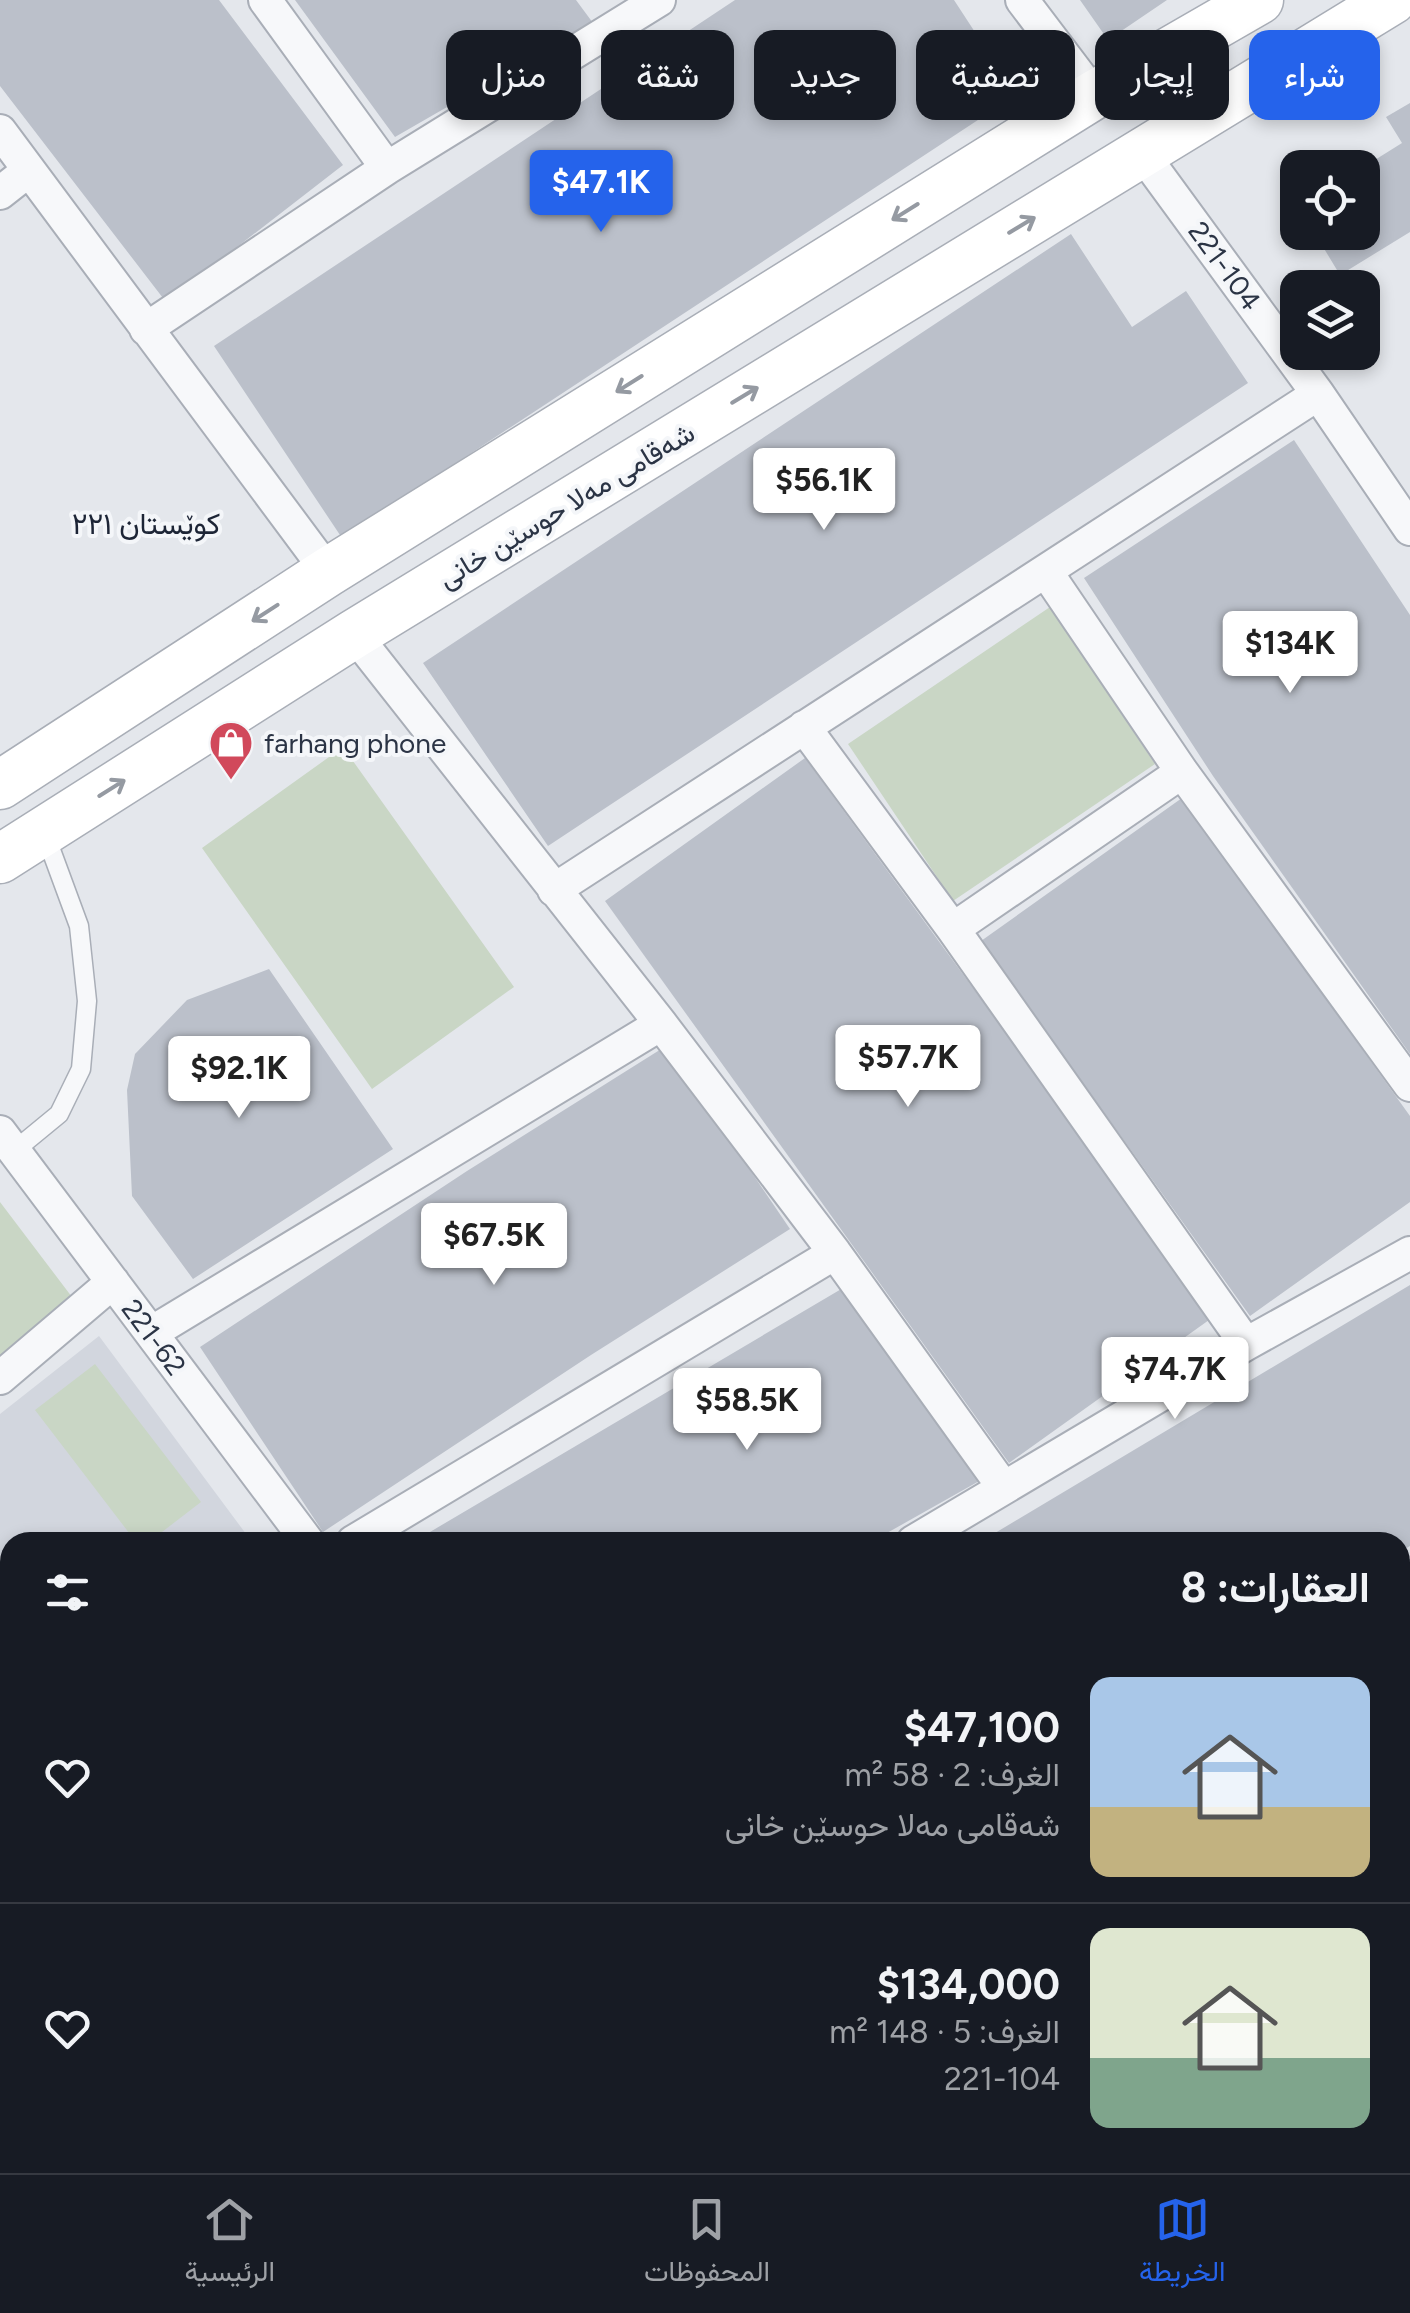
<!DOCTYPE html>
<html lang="ar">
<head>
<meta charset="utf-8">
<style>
	body { margin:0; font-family:Figtree,Vazirmatn,sans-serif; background:#242831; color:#f1f3f6; direction:rtl; height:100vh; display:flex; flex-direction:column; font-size:38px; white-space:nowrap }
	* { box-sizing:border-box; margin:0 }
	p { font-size:32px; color:#9ea1a6 }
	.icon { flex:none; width:55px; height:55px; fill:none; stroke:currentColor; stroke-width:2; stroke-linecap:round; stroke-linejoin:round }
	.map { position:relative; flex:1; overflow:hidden; direction:ltr }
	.side { position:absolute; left:0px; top:1532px; width:1410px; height:642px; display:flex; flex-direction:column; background:#171b24; border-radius:30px 30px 0 0; box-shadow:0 5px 15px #0003; direction:rtl }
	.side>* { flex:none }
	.guide { position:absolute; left:30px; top:30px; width:1350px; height:90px; direction:rtl; display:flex; gap:20px }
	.controls { position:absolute; left:1280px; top:150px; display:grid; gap:20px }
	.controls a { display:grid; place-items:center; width:100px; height:100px; border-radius:20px; background:#171b24; box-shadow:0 5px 15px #0003; font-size:50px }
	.price { position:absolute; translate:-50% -85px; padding:0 22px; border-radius:10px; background:#fff; color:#222; font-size:32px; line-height:65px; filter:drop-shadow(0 2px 5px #0008) }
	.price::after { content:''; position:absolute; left:50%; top:60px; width:30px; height:22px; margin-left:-15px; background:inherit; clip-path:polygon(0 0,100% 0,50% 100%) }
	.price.current { background:#2563eb; color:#fff }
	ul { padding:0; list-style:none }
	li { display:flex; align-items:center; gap:30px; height:250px; padding:0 40px }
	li+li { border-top:2px solid #363941 }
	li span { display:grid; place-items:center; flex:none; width:280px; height:200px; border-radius:20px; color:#555 }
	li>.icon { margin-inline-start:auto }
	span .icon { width:120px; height:120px; fill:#fffc; stroke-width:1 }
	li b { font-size:42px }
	h2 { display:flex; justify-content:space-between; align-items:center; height:120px; padding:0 40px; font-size:42px }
	.pill { padding:0 35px; border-radius:20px; background:#171b24; box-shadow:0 5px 15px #0003; font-size:35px; line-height:90px }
	.pill.current { background:#2563eb; color:#fff }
	.menu { display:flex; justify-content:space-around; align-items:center; height:140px; border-top:2px solid #363941; background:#171b24; font-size:28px; color:#9ea1a6 }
	.menu a { display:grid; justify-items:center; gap:5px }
	.menu .current { color:#2563eb }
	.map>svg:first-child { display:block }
</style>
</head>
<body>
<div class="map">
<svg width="1410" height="2173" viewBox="0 0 1410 2173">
	<rect width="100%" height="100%" fill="#e4e7ec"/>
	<!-- built -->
	<path fill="#d2d6de" d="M99,1336L252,1542H10V2106L0,2092V1414Z
		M53,2165H346L333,2173H58Z"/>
	<!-- green -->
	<path fill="#c9d6c5" d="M1050,607L1155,764L953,901L848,744Z
		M343,747L514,987L372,1089L202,848Z
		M0,1202L75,1301L0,1358Z
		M95,1364L201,1502L149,1542H136L35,1410Z"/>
	<!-- building -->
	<path fill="#bbc0ca" d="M0,0H219L343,165L166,302L0,86Z
		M295,0H576L593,23L395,137Z
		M735,0H954L1016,95L342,538L214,346Z
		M1080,0H1167L1108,40Z
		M1410,103V232L1340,275L1314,232H1362V168L1402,143L1386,117Z
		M1071,234L1132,327L1186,291L1248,383L548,846L423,663Z
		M1294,440L1410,615V1054L1213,776L1084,578Z
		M805,758L1046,1088L1209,1320L1009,1463L605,901Z
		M1182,798L1410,1116V1202L1250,1316L981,941Z
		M269,969L393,1149L193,1279L132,1196L127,1090L135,1054L187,1000Z
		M666,1046L790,1229L591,1355L323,1532L200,1347L467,1171Z
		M1410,1285V1546L1400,1552V1542H980Z
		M843,1288L981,1480L871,1542H413Z
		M1410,1615V1884L1400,1890V1622Z
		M1410,1965V2173H1198L1193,2165H1400V1972Z
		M462,2165H737L742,2173H450Z
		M791,2165H1112L1119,2173H796Z"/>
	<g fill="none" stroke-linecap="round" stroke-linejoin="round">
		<defs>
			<path id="lane" d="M14,1151L59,1114L81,1069L87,1001L79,926L44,831"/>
			<path id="street" d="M265,0L387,168
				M1022,0L1094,95
				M0,131L328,572
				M1141,152L1318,394L1410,529
				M0,193L28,171
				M146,329L387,168L659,0
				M1047,573L1182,772L1410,1085
				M354,634L661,1024L835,1253L1004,1488
				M804,727L953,929L1246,1344
				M554,890L1318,394
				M953,929L1182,772
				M0,1132L308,1542
				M151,1333L661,1024
				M0,1378L113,1282
				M353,1542L835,1253
				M913,1542L1246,1344L1410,1253
				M1400,1583L1410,1577
				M1400,1925L1410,1919
				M0,2129L10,2144
				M25,2165L30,2173
				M776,2165L782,2173
				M1145,2165L1151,2173
				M394,2173L408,2165"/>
			<path id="secondary" d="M0,785L328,572L1094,95L1259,0
				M0,859L354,634L1392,0"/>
		</defs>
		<!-- lane casing -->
		<use href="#lane" stroke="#a9aeb7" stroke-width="21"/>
		<!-- street casing -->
		<use href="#street" stroke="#a9aeb7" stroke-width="36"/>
		<!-- secondary casing -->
		<use href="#secondary" stroke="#a9aeb7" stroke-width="51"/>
		<!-- lane -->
		<use href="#lane" stroke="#f7f8fa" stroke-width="18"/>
		<!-- street -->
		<use href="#street" stroke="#f7f8fa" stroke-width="32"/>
		<!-- secondary -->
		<use href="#secondary" stroke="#fff" stroke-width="48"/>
	</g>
	<!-- one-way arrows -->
	<defs><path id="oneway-shaft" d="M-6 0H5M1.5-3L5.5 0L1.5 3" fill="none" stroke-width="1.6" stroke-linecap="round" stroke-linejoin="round" transform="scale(2.5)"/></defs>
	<g stroke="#959aa2">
		<use href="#oneway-shaft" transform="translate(905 212) rotate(148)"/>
		<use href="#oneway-shaft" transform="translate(1022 225) rotate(-31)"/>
		<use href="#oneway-shaft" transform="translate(629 384) rotate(148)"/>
		<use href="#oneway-shaft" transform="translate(745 395) rotate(-31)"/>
		<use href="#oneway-shaft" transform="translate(265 613) rotate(147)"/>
		<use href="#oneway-shaft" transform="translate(112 788) rotate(-32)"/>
	</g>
	<!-- icons -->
	<defs>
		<symbol id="shop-pin" viewBox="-11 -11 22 30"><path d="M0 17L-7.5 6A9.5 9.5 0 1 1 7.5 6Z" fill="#d1495b" stroke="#f4f6f9"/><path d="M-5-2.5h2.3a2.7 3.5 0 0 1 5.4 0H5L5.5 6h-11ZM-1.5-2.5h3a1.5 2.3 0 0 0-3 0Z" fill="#fff"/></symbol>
	</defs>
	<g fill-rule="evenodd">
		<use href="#shop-pin" x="206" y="718" width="50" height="68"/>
	</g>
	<g text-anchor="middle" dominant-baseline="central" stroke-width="8" stroke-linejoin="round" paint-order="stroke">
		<!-- street labels -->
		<g font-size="28" fill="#2b3445" stroke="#f4f6f9">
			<text transform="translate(1225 266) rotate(54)">221-104</text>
			<text transform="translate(566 505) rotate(-31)">شەقامی مەلا حوسێن خانی</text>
			<text transform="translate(154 1337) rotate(53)">221-62</text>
		</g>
		<!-- poi labels -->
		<g font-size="28" fill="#2b3445" stroke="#f4f6f9" text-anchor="start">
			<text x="264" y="743">farhang phone</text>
		</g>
		<!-- neighbourhood labels -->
		<g font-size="30" fill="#1d2536" stroke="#f4f6f9">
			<text x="146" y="523">کوێستان ٢٢١</text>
		</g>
	</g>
</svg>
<div class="controls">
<a><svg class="icon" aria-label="locate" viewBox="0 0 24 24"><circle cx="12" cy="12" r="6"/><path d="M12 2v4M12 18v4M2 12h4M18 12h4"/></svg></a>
<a><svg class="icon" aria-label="layers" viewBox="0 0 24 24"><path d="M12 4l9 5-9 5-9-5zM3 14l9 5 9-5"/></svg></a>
</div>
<b class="price current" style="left:601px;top:235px">$47.1K</b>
<b class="price" style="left:824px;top:533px">$56.1K</b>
<b class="price" style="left:1290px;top:696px">$134K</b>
<b class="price" style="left:908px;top:1110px">$57.7K</b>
<b class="price" style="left:239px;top:1121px">$92.1K</b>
<b class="price" style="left:494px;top:1288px">$67.5K</b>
<b class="price" style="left:1175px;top:1422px">$74.7K</b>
<b class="price" style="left:747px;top:1453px">$58.5K</b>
<div class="guide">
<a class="pill current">شراء</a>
<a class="pill">إيجار</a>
<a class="pill">تصفية</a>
<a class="pill">جديد</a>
<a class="pill">شقة</a>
<a class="pill">منزل</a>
</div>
<section class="side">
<h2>العقارات: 8<svg class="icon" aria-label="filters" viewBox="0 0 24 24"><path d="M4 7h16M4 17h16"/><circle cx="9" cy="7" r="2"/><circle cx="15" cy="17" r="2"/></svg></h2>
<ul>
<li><span style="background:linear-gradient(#a9c7e8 65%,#c2b280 0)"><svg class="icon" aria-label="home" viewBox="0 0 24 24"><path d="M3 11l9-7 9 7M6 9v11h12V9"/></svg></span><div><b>$47,100</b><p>الغرف: 2 · 58 m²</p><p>شەقامی مەلا حوسێن خانی</p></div><svg class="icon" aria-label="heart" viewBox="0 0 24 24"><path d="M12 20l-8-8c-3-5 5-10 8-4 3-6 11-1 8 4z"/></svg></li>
<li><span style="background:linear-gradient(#dfe7d0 65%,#7fa58c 0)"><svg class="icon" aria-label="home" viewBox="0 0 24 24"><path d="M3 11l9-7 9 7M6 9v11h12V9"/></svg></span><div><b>$134,000</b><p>الغرف: 5 · 148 m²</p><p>221-104</p></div><svg class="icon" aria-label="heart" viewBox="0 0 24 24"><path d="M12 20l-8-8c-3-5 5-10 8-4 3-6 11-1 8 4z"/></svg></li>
</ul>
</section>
</div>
<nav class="menu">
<a class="current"><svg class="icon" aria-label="map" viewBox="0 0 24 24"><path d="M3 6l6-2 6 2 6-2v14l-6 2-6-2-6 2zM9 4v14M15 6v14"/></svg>الخريطة</a>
<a><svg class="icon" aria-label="saved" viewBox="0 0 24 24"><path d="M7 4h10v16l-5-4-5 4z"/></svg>المحفوظات</a>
<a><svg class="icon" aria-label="home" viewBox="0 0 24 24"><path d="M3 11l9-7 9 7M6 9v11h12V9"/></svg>الرئيسية</a>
</nav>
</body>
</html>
